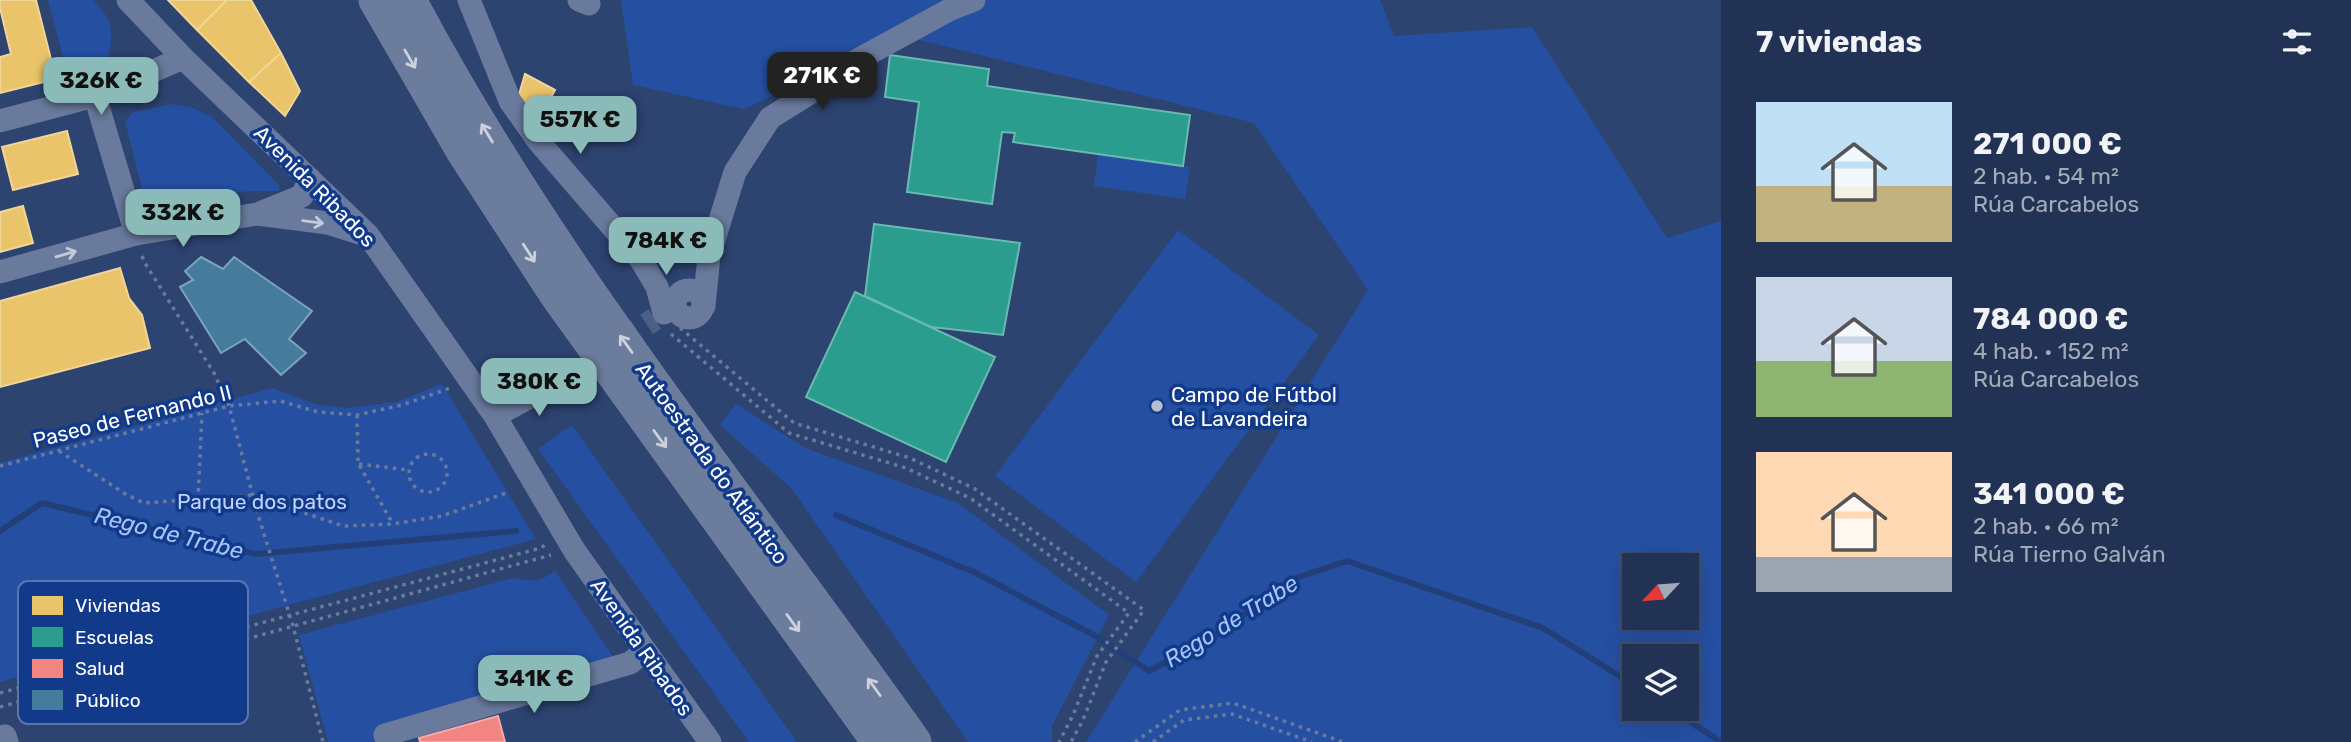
<!DOCTYPE html>
<html lang="es">
<head>
<meta charset="utf-8">
<style>
	body { margin:0; font-family:Rubik,sans-serif; background:#2a3a5a; color:#f1f3f6; height:100vh; display:flex; flex-direction:column; font-size:26px; white-space:nowrap }
	* { box-sizing:border-box; margin:0 }
	p { font-size:23px; color:#a2aab8 }
	.icon { flex:none; width:38px; height:38px; fill:none; stroke:currentColor; stroke-width:2; stroke-linecap:round; stroke-linejoin:round }
	.map { position:relative; flex:1; overflow:hidden }
	.panel { display:flex; flex-direction:column; background:#223254; width:630px }
	.panel>* { flex:none }
	.needle { width:46px; rotate:244deg }
	.tools { position:absolute; left:1622px; top:553px; display:grid; gap:14px }
	.tools a { display:grid; place-items:center; width:77px; height:77px; border-radius:0px; background:#223254; box-shadow:0 7px 28px #0002,0 0 0 2px #3f4d6b; font-size:35px }
	.price { position:absolute; translate:-50% -60px; padding:0 16px; border-radius:14px; background:#8bbbb9; color:#111; font-size:23px; line-height:46px; filter:drop-shadow(0 2px 4px #0008) }
	.price::after { content:''; position:absolute; left:50%; top:42px; width:21px; height:16px; margin-left:-10px; background:inherit; clip-path:polygon(0 0,100% 0,50% 100%) }
	.price.current { background:#222; color:#fff }
	ul { padding:0; list-style:none }
	li { display:flex; align-items:center; gap:21px; height:175px; padding:0 35px }
	li span { display:grid; place-items:center; flex:none; width:196px; height:140px; border-radius:0px; color:#555 }
	li>.icon { margin-inline-start:auto }
	span .icon { width:84px; height:84px; fill:#fffc; stroke-width:1 }
	li b { font-size:30px }
	h2 { display:flex; justify-content:space-between; align-items:center; height:84px; padding:0 35px; font-size:30px }
	main { display:flex; flex:1; min-height:0 }
	.map>svg:first-child { display:block }
</style>
</head>
<body>
<main>
<div class="map">
<svg width="1721" height="742" viewBox="0 0 1721 742">
	<rect width="100%" height="100%" fill="#2d4370"/>
	<!-- green -->
	<path fill="#2550a2" fill-rule="evenodd" d="M48,0H92C99,7 106,13 109,22C114,37 110,65 96,72C88,76 77,78 69,80Z
		M621,0H1380L1394,36L1532,27L1667,238L1721,221V742H1086L1368,290L1254,123L904,36L744,109L633,85ZM1634,565H1687V618H1634ZM1634,656H1687V709H1634Z
		M173,104L193,108L212,117L279,185V191C266,192 253,190 240,192C210,194 168,223 144,197L125,121L133,112Z
		M1098,154L1190,167L1185,199L1094,186Z
		M1178,230L1319,335L1136,582L995,476Z
		M442,384L536,539L0,682V463L272,388L318,405L347,408L396,402Z
		M736,404L805,448L958,503L1109,615L1052,726V742H968L792,489L720,425Z
		M572,425L797,742H749L538,449Z
		M555,571L616,661L388,722L375,730L373,742H328L299,635L513,578C533,581 538,583 555,571Z"/>
	<!-- homes -->
	<path fill="#e9c46a" stroke="#f0d697" stroke-width="2" d="M0,0H36L56,79L0,93V57L11,54L0,8Z
		M168,0H227L197,30Z
		M227,0H251L281,53L249,82L197,30Z
		M281,53L300,91L285,116L249,82Z
		M525,74L555,90L543,113L518,98Z
		M67,131L78,174L13,190L2,147Z
		M23,206L33,243L0,252V212Z
		M120,268L129,298L142,315L150,348L0,387V301Z"/>
	<!-- schools -->
	<path fill="#2a9d8f" stroke="#6abab1" stroke-width="2" d="M890,55L989,69L987,86L1190,115L1183,166L1013,142L1015,133L1002,132L992,204L907,192L919,102L885,97Z
		M874,224L1020,243L1003,335L931,327L865,296Z
		M855,292L995,357L946,462L806,397Z"/>
	<!-- health -->
	<path fill="#f28482" stroke="#f6a9a8" stroke-width="2" d="M498,716L505,742H420L419,738Z"/>
	<!-- public -->
	<path fill="#457b9d" stroke="#7da3ba" stroke-width="2" d="M201,257L223,269L234,257L312,311L289,339L306,353L281,375L245,339L221,353L180,287L193,280L185,271Z"/>
	<g fill="none" stroke-linecap="round" stroke-linejoin="round">
		<!-- stream -->
		<path stroke="#223f7a" stroke-width="6" d="M836,515L976,573L1094,635L1149,671L1206,642L1293,579L1347,561L1543,628L1634,685
			M0,531L42,503L256,554L516,531
			M1671,709L1721,742"/>
		<!-- minor-tunnel -->
		<path stroke="#4c5f85" stroke-width="23" stroke-dasharray="23 11" stroke-linecap="butt" d="M561,380L655,319"/>
		<!-- path -->
		<path stroke="#697a9d" stroke-width="3.5" stroke-dasharray="3.5 5" stroke-linecap="butt" d="M142,256L145,263L214,373L229,406L258,515L293,626L323,742
			M680,328L794,423L910,458L975,489L1144,610L1106,662L1083,720L1071,742
			M671,334L789,433L906,468L970,498L1129,613L1097,656L1073,715L1059,742
			M357,415L358,463L393,524
			M59,451L127,495L144,503L252,495L343,526L393,524L442,516L506,493
			M409 473a19 19 0 1 1 38 0a19 19 0 1 1-38 0Z
			M359,464L409,470
			M0,466L229,406L280,401L318,412L357,415L402,405L450,388
			M198,500L202,413
			M0,693L541,548L545,545
			M0,707L551,555
			M1135,742L1180,710L1233,703L1343,742
			M1153,742L1184,720L1232,714L1312,742"/>
		<!-- minor -->
		<path stroke="#697a9d" stroke-width="23" d="M128,0L183,58L368,235L495,416L574,550L710,742
			M469,0L510,101L539,142L641,260L657,287L664,313
			M579,0L589,4
			M95,96L136,234
			M0,121L95,96L183,58
			M260,213L302,196L310,179
			M0,272L136,234L257,214L328,223L366,235
			M675 304a14 14 0 1 1 28 0a14 14 0 1 1-28 0Z
			M704,306L709,256L735,172L770,118L834,78L859,59L951,9L974,0
			M495,416L561,380
			M5,736L7,742
			M387,742L385,735L630,663L645,651"/>
		<!-- highway -->
		<path stroke="#6c7c9c" stroke-width="35" d="M376,0L464,152L557,295L879,742
			M409,0C549,265 742,498 914,742"/>
	</g>
	<!-- one-way arrows -->
	<defs><path id="oneway-shaft" d="M-6 0H5M1.5-3L5.5 0L1.5 3" fill="none" stroke-width="1.6" stroke-linecap="round" stroke-linejoin="round" transform="scale(1.75)"/></defs>
	<g stroke="#ccd1dc">
		<use href="#oneway-shaft" transform="translate(410 59) rotate(60)"/>
		<use href="#oneway-shaft" transform="translate(487 133) rotate(-121)"/>
		<use href="#oneway-shaft" transform="translate(529 253) rotate(57)"/>
		<use href="#oneway-shaft" transform="translate(626 344) rotate(-126)"/>
		<use href="#oneway-shaft" transform="translate(660 439) rotate(54)"/>
		<use href="#oneway-shaft" transform="translate(793 623) rotate(54)"/>
		<use href="#oneway-shaft" transform="translate(874 687) rotate(-126)"/>
	</g>
	<g stroke="#c3cad8">
		<use href="#oneway-shaft" transform="translate(313 222) rotate(8)"/>
		<use href="#oneway-shaft" transform="translate(66 254) rotate(-16)"/>
	</g>
	<!-- markers -->
	<circle fill="#b6bdcd" stroke="#123a8b" stroke-width="2.5" cx="1157" cy="406" r="7"/>
	<g text-anchor="middle" dominant-baseline="central" stroke-width="7" stroke-linejoin="round" paint-order="stroke">
		<!-- street labels -->
		<g font-size="21" fill="#fff" stroke="#123a8b">
			<text transform="translate(315 186) rotate(45)">Avenida Ribados</text>
			<text transform="translate(132 416) rotate(-14)">Paseo de Fernando II</text>
			<text transform="translate(712 463) rotate(54)">Autoestrada do Atlántico</text>
			<text transform="translate(642 647) rotate(55)">Avenida Ribados</text>
		</g>
		<!-- poi labels -->
		<g font-size="21" fill="#fff" stroke="#123a8b" text-anchor="start">
			<text x="1171" y="394">Campo de Fútbol<tspan x="1171" dy="24">de Lavandeira</tspan></text>
		</g>
		<!-- park labels -->
		<g font-size="21" fill="#c1d5fc" stroke="#123a8b">
			<text x="262" y="501">Parque dos patos</text>
		</g>
		<!-- water labels -->
		<g font-size="23" font-style="italic" fill="#a6c3f8" stroke="#123a8b">
			<text transform="translate(169 533) rotate(14)">Rego de Trabe</text>
			<text transform="translate(1231 621) rotate(-32)">Rego de Trabe</text>
		</g>
	</g>
	<!-- legend -->
	<rect x="18" y="581" width="230" height="143" rx="10" fill="#123a8b" stroke="#5975ae" stroke-width="2"/>
	<rect x="32" y="596" width="31" height="19" fill="#e9c46a"/>
	<rect x="32" y="627" width="31" height="20" fill="#2a9d8f"/>
	<rect x="32" y="659" width="31" height="19" fill="#f28482"/>
	<rect x="32" y="690" width="31" height="20" fill="#457b9d"/>
	<g font-size="19" fill="#fff">
		<text x="75" y="612">Viviendas</text>
		<text x="75" y="644">Escuelas</text>
		<text x="75" y="675">Salud</text>
		<text x="75" y="707">Público</text>
	</g>
</svg>
<div class="tools">
<a><svg class="needle" viewBox="-14 -14 28 28"><path d="M0-13l5 13h-10z" fill="#e53935"/><path d="M0 13l5-13h-10z" fill="#a2aab8"/></svg></a>
<a><svg class="icon" aria-label="layers" viewBox="0 0 24 24"><path d="M12 4l9 5-9 5-9-5zM3 14l9 5 9-5"/></svg></a>
</div>
<b class="price current" style="left:822px;top:112px">271K €</b>
<b class="price" style="left:101px;top:117px">326K €</b>
<b class="price" style="left:580px;top:156px">557K €</b>
<b class="price" style="left:183px;top:249px">332K €</b>
<b class="price" style="left:666px;top:277px">784K €</b>
<b class="price" style="left:539px;top:418px">380K €</b>
<b class="price" style="left:534px;top:715px">341K €</b>
</div>
<section class="panel">
<h2>7 viviendas<svg class="icon" aria-label="filters" viewBox="0 0 24 24"><path d="M4 7h16M4 17h16"/><circle cx="9" cy="7" r="2"/><circle cx="15" cy="17" r="2"/></svg></h2>
<ul>
<li><span style="background:linear-gradient(#bfe0f5 60%,#c2b280 0)"><svg class="icon" aria-label="home" viewBox="0 0 24 24"><path d="M3 11l9-7 9 7M6 9v11h12V9"/></svg></span><div><b>271 000 €</b><p>2 hab. · 54 m²</p><p>Rúa Carcabelos</p></div></li>
<li><span style="background:linear-gradient(#c9d6e8 60%,#8fb573 0)"><svg class="icon" aria-label="home" viewBox="0 0 24 24"><path d="M3 11l9-7 9 7M6 9v11h12V9"/></svg></span><div><b>784 000 €</b><p>4 hab. · 152 m²</p><p>Rúa Carcabelos</p></div></li>
<li><span style="background:linear-gradient(#ffd9b3 75%,#9aa5b1 0)"><svg class="icon" aria-label="home" viewBox="0 0 24 24"><path d="M3 11l9-7 9 7M6 9v11h12V9"/></svg></span><div><b>341 000 €</b><p>2 hab. · 66 m²</p><p>Rúa Tierno Galván</p></div></li>
</ul>
</section>
</main>
</body>
</html>
